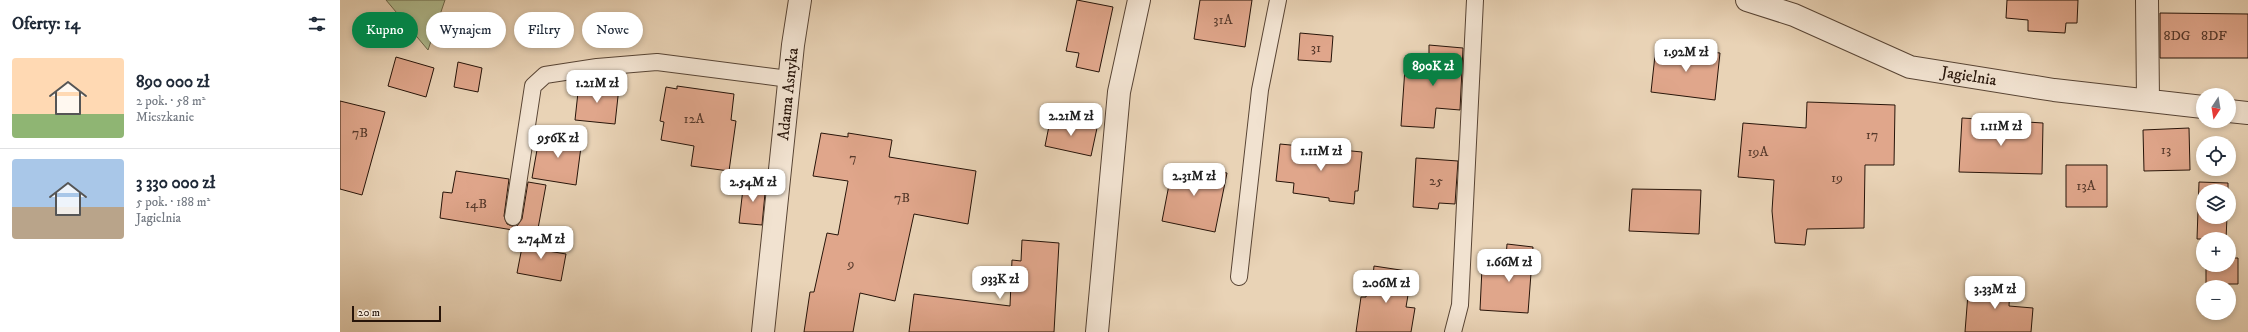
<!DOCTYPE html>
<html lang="pl">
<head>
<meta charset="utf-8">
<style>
	body { margin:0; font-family:"IM FELL DW Pica",serif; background:#f6f6f7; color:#1f2937; height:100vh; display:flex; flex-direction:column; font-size:15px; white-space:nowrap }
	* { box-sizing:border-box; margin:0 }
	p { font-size:13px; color:#747a83 }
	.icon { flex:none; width:22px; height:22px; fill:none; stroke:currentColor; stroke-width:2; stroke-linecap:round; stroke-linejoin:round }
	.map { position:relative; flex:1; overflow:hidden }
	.sheet { display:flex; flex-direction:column; background:#fff; width:340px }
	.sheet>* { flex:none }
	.top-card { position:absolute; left:12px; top:12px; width:380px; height:36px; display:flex; gap:8px }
	.needle { width:26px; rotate:192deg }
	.fabs { position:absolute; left:1856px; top:88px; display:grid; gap:8px }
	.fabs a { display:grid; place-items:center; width:40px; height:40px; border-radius:50%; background:#fff; box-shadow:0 2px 6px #0003; font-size:20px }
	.scale { position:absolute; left:12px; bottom:10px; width:89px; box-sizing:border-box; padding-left:4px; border:2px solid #271409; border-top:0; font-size:11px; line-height:14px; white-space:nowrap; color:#271409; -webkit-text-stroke:3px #f1e2d0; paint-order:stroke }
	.price { position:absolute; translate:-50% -34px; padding:0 9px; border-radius:8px; background:#fff; color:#222; font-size:13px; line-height:26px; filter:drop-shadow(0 1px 2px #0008) }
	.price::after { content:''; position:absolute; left:50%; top:24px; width:12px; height:9px; margin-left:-6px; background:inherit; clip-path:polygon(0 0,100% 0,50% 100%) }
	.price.selected { background:#0b8043; color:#fff }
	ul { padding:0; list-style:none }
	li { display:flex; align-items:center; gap:12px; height:100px; padding:0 12px }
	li+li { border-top:1px solid #e0e1e3 }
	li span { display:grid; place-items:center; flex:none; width:112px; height:80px; border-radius:4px; color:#555 }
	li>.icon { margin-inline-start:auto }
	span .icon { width:48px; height:48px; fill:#fffc; stroke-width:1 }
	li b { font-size:17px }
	h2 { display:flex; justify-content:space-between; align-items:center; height:48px; padding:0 12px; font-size:17px }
	.chip { padding:0 14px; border-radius:18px; background:#fff; box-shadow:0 2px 6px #0003; font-size:14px; line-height:36px }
	.chip.selected { background:#0b8043; color:#fff }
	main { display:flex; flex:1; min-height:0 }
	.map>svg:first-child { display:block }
</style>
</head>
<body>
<main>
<section class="sheet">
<h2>Oferty: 14<svg class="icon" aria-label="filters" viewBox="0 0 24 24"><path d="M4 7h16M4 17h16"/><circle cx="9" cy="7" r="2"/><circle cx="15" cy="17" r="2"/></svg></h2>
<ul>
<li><span style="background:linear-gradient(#ffd9b3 70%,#8fb573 0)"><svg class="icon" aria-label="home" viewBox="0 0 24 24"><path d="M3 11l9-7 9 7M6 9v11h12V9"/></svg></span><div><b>890 000 zł</b><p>2 pok. · 58 m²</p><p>Mieszkanie</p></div></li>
<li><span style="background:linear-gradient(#a9c7e8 60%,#b9a48a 0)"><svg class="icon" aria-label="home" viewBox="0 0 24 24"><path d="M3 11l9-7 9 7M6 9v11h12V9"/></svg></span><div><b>3 330 000 zł</b><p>5 pok. · 188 m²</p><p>Jagielnia</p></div></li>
</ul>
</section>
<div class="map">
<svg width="1908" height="332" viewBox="0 0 1908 332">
	<rect width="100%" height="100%" fill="#e9d3b6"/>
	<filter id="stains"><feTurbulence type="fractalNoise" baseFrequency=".005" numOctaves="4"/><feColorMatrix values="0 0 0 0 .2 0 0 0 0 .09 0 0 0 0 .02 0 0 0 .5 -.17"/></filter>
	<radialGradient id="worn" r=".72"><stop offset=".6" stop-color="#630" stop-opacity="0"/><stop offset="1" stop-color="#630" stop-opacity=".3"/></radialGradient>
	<!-- green -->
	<path fill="#b1be91" stroke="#6c694d" d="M46,0H105L88,50Z"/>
	<!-- building -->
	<path fill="#e0a68b" stroke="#271409" d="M737,0L773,7L759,72L736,67L739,53L726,51Z
		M860,0H912L905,47L854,39Z
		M1667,0H1738L1737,23H1726L1725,33L1688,31V20L1666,18Z
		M1820,13L1908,14V58H1820Z
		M960,33L993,36L991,62L958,60Z
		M1089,45L1123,48L1120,110L1096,108L1094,128L1061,126L1065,68L1076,69L1089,55Z
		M1316,46L1380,53L1375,100L1311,92Z
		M56,57L94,68L86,97L48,86Z
		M118,62L142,68L138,92L114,87Z
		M239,83L279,87L275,124L235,120Z
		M337,86L394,94L391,120L396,121L389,171L351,166L354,146L321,140L324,122L320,121L326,87L337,89Z
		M0,101L45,112L22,195L0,189Z
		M1467,102L1555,105L1554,165H1525L1524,228L1467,229L1465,245L1435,243L1432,211L1434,180L1398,177L1403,123L1466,128Z
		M1622,118L1703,123L1702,174L1619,172Z
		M723,120L757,128L751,156L705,146L710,121L722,124Z
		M1849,128L1850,170L1804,171L1803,130Z
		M200,133L242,139L236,185L192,178Z
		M481,133L508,137V133L552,140L549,157L636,171L628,224L574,214L555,301L520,293L513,332H464L470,292H474L487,233L498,235L508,181L473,176Z
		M940,144L1022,152L1018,191H1015L1014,204L989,201V198L953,193L954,183L936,181Z
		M1076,158L1118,161L1115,204L1099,203L1098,209L1073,207Z
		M833,164L887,173L875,232L822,221Z
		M1726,165H1767V207H1726Z
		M116,171L169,179L164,216L167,224L172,226H177L182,219L188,182L206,185L197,234L100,218L103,192L112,193Z
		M404,180L426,183L422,225L399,223Z
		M1859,182L1888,183V191H1863V217H1887L1886,239H1857Z
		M1292,189L1361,190L1359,234L1289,231Z
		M184,237L210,241L208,251L226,254L221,281L177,273Z
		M682,240L719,243L714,332H569L574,294L670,306L672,260L681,261Z
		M1167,244L1193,247L1188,313L1140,310L1142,268L1165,271Z
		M1889,258H1898V284H1866V265H1889Z
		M1034,266L1067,271L1064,295H1068L1066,307L1075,308L1071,332H1016L1021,297H1026L1028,287L1032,286Z
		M1629,281L1670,285L1669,306L1693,308L1691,332H1625Z"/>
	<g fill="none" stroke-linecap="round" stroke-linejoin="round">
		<defs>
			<path id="lane" d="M173,217L193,86L205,75L257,67L317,62L449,79
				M899,277L920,90L938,0
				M1113,332L1120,305L1135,0"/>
			<path id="street" d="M1407,0L1454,15L1570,67L1714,90L1863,107
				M1807,0L1808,100
				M1889,111L1908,113
				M423,332L453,45L460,0
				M757,332L779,92L799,0"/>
		</defs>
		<!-- lane casing -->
		<use href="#lane" stroke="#584434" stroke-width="18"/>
		<!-- street casing -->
		<use href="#street" stroke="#584434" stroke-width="24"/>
		<!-- lane -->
		<use href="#lane" stroke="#f1e2d0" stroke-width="16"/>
		<!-- street -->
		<use href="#street" stroke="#f1e2d0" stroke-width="22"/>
	</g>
	<g text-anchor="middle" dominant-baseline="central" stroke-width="3.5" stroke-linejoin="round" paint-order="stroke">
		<!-- number labels -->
		<g font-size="14" fill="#55382a">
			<text x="883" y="20">31A</text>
			<text x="1837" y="36">8DG</text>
			<text x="1874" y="36">8DF</text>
			<text x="976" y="48">31</text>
			<text x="354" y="119">12A</text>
			<text x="20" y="133">7B</text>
			<text x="1532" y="135">17</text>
			<text x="1826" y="150">13</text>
			<text x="1418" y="152">19A</text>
			<text x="513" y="158">7</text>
			<text x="1497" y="178">19</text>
			<text x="1096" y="181">25</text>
			<text x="1746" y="186">13A</text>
			<text x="562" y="198">7B</text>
			<text x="136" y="204">14B</text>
			<text x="511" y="264">9</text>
		</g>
		<!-- street labels -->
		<g font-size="16" fill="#271409" stroke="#f1e2d0">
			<text transform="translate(1629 76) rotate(9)">Jagielnia</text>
			<text transform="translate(448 94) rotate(-84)">Adama Asnyka</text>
		</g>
	</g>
	<rect width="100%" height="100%" filter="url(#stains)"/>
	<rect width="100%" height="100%" fill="url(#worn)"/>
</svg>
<div class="fabs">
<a><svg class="needle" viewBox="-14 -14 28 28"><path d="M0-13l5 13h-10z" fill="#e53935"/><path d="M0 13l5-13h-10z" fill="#747a83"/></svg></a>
<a><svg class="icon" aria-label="locate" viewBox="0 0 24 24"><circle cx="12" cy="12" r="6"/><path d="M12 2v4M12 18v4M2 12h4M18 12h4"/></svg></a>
<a><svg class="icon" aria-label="layers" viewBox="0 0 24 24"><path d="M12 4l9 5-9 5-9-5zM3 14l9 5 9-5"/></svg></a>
<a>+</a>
<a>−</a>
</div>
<div class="scale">20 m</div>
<b class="price" style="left:1346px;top:73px">1.92M zł</b>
<b class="price selected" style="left:1093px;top:87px">890K zł</b>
<b class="price" style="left:257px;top:104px">1.21M zł</b>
<b class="price" style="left:731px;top:137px">2.21M zł</b>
<b class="price" style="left:1661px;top:147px">1.11M zł</b>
<b class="price" style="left:218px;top:159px">956K zł</b>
<b class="price" style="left:981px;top:172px">1.11M zł</b>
<b class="price" style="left:854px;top:197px">2.31M zł</b>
<b class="price" style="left:413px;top:203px">2.54M zł</b>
<b class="price" style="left:201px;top:260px">2.74M zł</b>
<b class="price" style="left:1169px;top:283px">1.66M zł</b>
<b class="price" style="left:660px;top:300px">933K zł</b>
<b class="price" style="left:1046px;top:304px">2.06M zł</b>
<b class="price" style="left:1655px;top:310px">3.33M zł</b>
<div class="top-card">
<a class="chip selected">Kupno</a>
<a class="chip">Wynajem</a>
<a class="chip">Filtry</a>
<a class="chip">Nowe</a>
</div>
</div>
</main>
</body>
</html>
